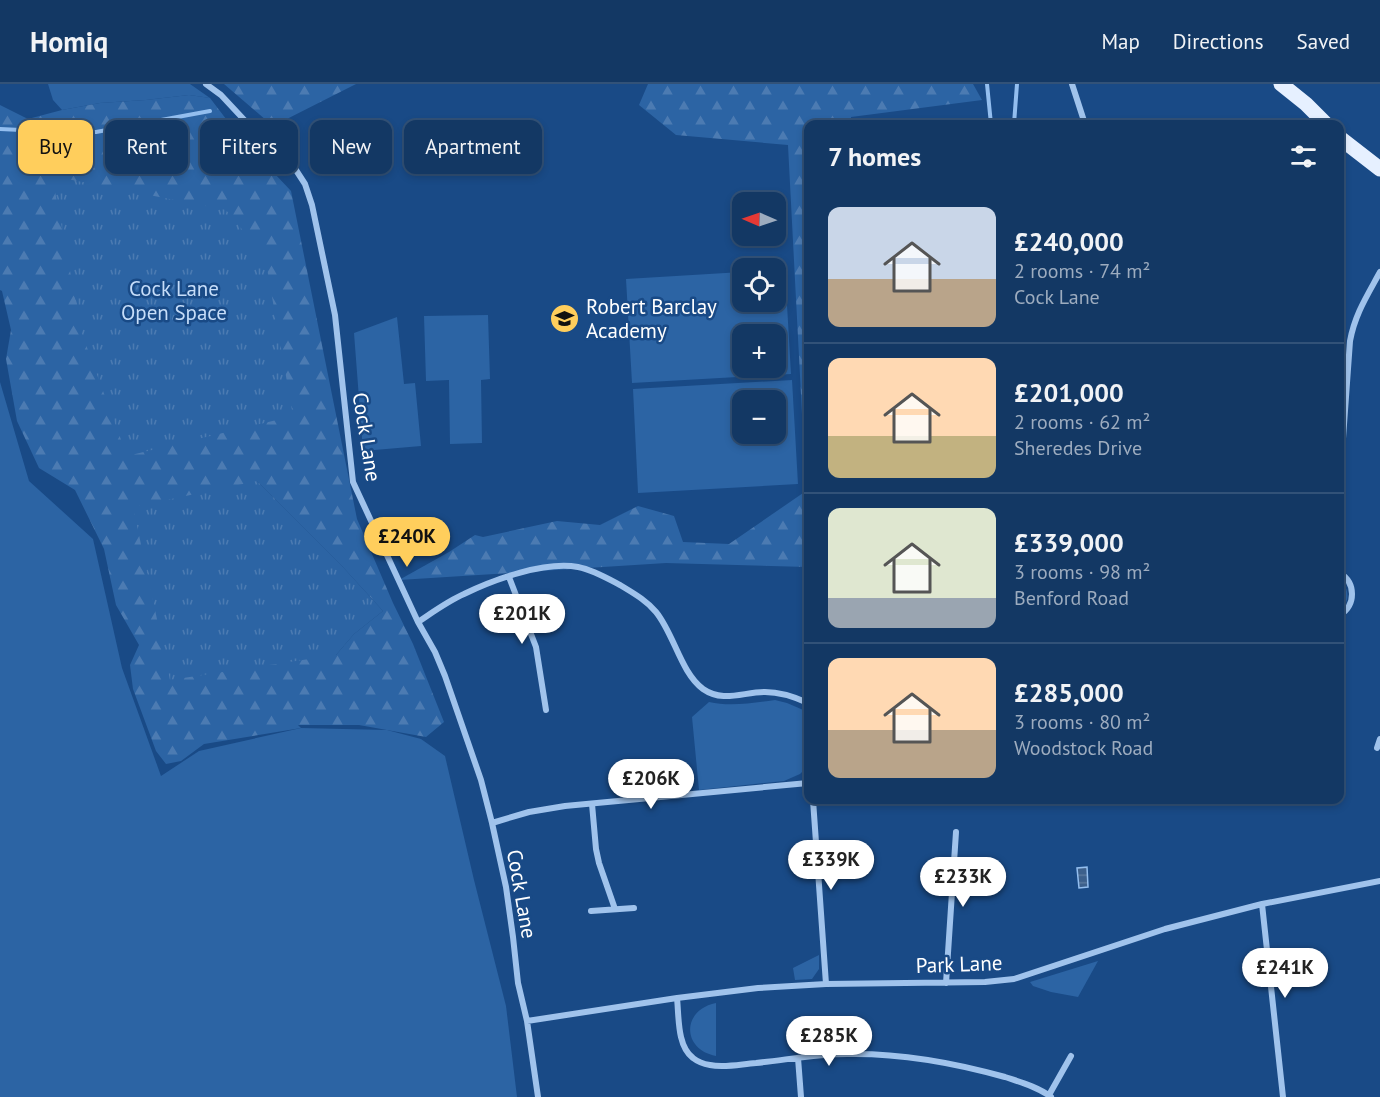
<!DOCTYPE html>
<html lang="en">
<head>
<meta charset="utf-8">
<style>
	body { margin:0; font-family:"PT Sans",sans-serif; background:#20436d; color:#f1f3f6; height:100vh; display:flex; flex-direction:column; font-size:22px; white-space:nowrap }
	* { box-sizing:border-box; margin:0 }
	p { font-size:20px; color:#9dacbf }
	.icon { flex:none; width:33px; height:33px; fill:none; stroke:currentColor; stroke-width:2; stroke-linecap:round; stroke-linejoin:round }
	.map { position:relative; flex:1; overflow:hidden }
	.panel { position:absolute; left:804px; top:36px; width:540px; height:684px; display:flex; flex-direction:column; background:#133864; border-radius:12px; box-shadow:0 3px 9px #0003,0 0 0 2px #325278 }
	.panel>* { flex:none }
	.top-card { position:absolute; left:18px; top:36px; width:570px; height:54px; display:flex; gap:12px }
	.needle { width:39px; rotate:272deg }
	.buttons { position:absolute; left:732px; top:108px; display:grid; gap:12px }
	.buttons a { display:grid; place-items:center; width:54px; height:54px; border-radius:12px; background:#133864; box-shadow:0 3px 9px #0003,0 0 0 2px #325278; font-size:30px }
	.price { position:absolute; translate:-50% -51px; padding:0 14px; border-radius:21px; background:#fff; color:#222; font-size:20px; line-height:39px; filter:drop-shadow(0 2px 3px #0008) }
	.price::after { content:''; position:absolute; left:50%; top:36px; width:18px; height:14px; margin-left:-9px; background:inherit; clip-path:polygon(0 0,100% 0,50% 100%) }
	.price.current { background:#ffce5c; color:#111 }
	ul { padding:0; list-style:none }
	li { display:flex; align-items:center; gap:18px; height:150px; padding:0 24px }
	li+li { border-top:2px solid #325278 }
	li span { display:grid; place-items:center; flex:none; width:168px; height:120px; border-radius:12px; color:#555 }
	li>.icon { margin-inline-start:auto }
	span .icon { width:72px; height:72px; fill:#fffc; stroke-width:1 }
	li b { font-size:26px }
	h2 { display:flex; justify-content:space-between; align-items:center; height:72px; padding:0 24px; font-size:26px }
	.tag { padding:0 21px; border-radius:12px; background:#133864; box-shadow:0 3px 9px #0003,0 0 0 2px #325278; font-size:21px; line-height:54px }
	.tag.current { background:#ffce5c; color:#111 }
	header { display:flex; align-items:center; gap:36px; box-sizing:border-box; height:84px; padding:0 30px; background:#133864; border-bottom:2px solid #325278 }
	header strong { font-size:28px }
	nav { display:flex; gap:33px; margin-inline-start:auto; font-size:21px }
	.map>svg:first-child { display:block }
</style>
</head>
<body>
<header>
<strong>Homiq</strong>
<nav><a>Map</a><a>Directions</a><a>Saved</a></nav>
</header>
<div class="map">
<svg width="1380" height="1013" viewBox="0 0 1380 1013">
	<defs>
		<pattern id="forest-firs" width="22" height="20" patternUnits="userSpaceOnUse" patternTransform="scale(1.5)"><rect width="22" height="20" fill="#2c64a4"/><path d="M5 1l3.5 6h-7zM16 11l3.5 6h-7z" fill="#4c7bb2"/></pattern>
		<pattern id="park-tufts" width="24" height="20" patternUnits="userSpaceOnUse" patternTransform="scale(1.5)"><rect width="24" height="20" fill="#2c64a4"/><path d="M3 7l-1-3M5 7V3M7 7l1-3M15 17l-1-3M17 17v-4M19 17l1-3" fill="none" stroke="#4c7bb2"/></pattern>
		<pattern id="water-rules" width="6" height="5" patternUnits="userSpaceOnUse" patternTransform="scale(1.5)"><rect width="6" height="5" fill="#3c608c"/><path d="M0 2.5h6" fill="none" stroke="#59789d"/></pattern>
	</defs>
	<rect width="100%" height="100%" fill="#194a86"/>
	<!-- grass -->
	<path fill="#2c64a4" fill-rule="evenodd" d="M48,0H190L210,14L189,11L146,16L100,19L62,26L53,16Z
		M785,186L791,290L632,299L626,195L742,188V218H776V187ZM742,250H776V284H742Z
		M488,231L490,295L481,296L482,359L450,360L449,296L426,297L424,232Z
		M397,233L404,300L415,299L421,362L363,367L354,249Z
		M792,296L798,400L638,409L633,305ZM742,316H776V350H742Z
		M0,298L29,397L93,455L122,584L161,692L199,667L301,644L387,646L421,655L445,672L474,796L506,922L517,1013H0Z
		M775,616L787,619L808,628V682L800,690L784,697L699,706L692,633L709,618C730,623 753,619 775,616Z
		M819,871V885L812,895L795,896L793,884Z
		M1098,877L1078,913L1051,908L1033,902L1030,898Z
		M716,919V972C682,966 681,926 716,919Z"/>
	<!-- forest -->
	<path fill="url(#forest-firs)" fill-rule="evenodd" d="M224,0H356L273,42Z
		M648,0H973L982,16L851,33V40H808V483L666,479L399,496L449,468L475,451L483,453L557,437L600,441L638,422L674,432L683,458L729,460L806,407L788,61L676,51L639,21Z
		M189,11L210,14L239,52L291,107L357,435L393,519L413,560L444,638L426,653L359,641H298L301,644L204,660L181,677L166,680L156,667L133,605L130,581L139,561L116,521L104,465L75,406L39,384L17,337L6,275L11,246L2,207L0,206V21L28,35L62,26L100,19L146,16ZM257,397L342,482L383,527L354,550L336,571Z
		M1340,497C1350,505 1350,518 1340,526Z"/>
	<!-- park -->
	<path fill="url(#park-tufts)" d="M62,94L226,126L265,173L293,332L127,372L82,250L53,97Z
		M257,397L342,482L383,527L354,550L336,571L170,596L133,423Z"/>
	<!-- water -->
	<path fill="url(#water-rules)" stroke="#93beef" stroke-width="1.5" d="M1087,783L1088,803L1079,804L1077,784Z"/>
	<g fill="none" stroke-linecap="round" stroke-linejoin="round">
		<!-- stream -->
		<path stroke="#93beef" stroke-width="4" d="M987,0L991,40
			M1014,40L1017,0
			M0,45L63,48
			M78,48H96L210,27"/>
		<!-- street -->
		<path stroke="#a0c3ec" stroke-width="6" d="M206,0L221,11L249,41L294,83L305,100L312,121L335,231L353,398L418,538L435,568L445,592L481,696L492,739L506,803L513,853L518,899L527,937L538,1013
			M1072,0L1085,40
			M1340,396L1350,257C1355,230 1367,212 1380,188
			M1340,489C1356,499 1356,521 1340,531
			M509,493L536,563L546,626
			M418,538C433,528 448,517 464,510C495,495 545,477 578,483C593,486 607,494 620,501C633,509 646,516 656,528C674,550 681,589 703,605C723,619 743,608 765,608C780,608 795,613 808,619
			M1377,664L1380,655
			M813,716L826,900
			M592,720L596,765L599,779L615,825
			M492,739L529,728L565,722L808,699
			M1262,820L1283,1013
			M591,827L634,824
			M946,899L956,748
			M677,914C679,933 677,962 693,974C698,978 704,980 710,981C725,984 741,980 756,979C786,976 816,970 847,970C898,969 955,979 1005,993C1020,998 1038,1003 1051,1013
			M527,937L677,914L758,904L826,900L985,898L1014,895L1165,845L1262,820L1380,797
			M798,974L801,1013
			M1049,1011L1071,972"/>
		<!-- primary -->
		<path stroke="#e6f0ff" stroke-width="15" d="M1281,0L1306,20L1326,40
			M1340,54L1380,85"/>
	</g>
	<!-- icons -->
	<defs>
		<symbol id="school-disc" viewBox="-11 -11 22 22"><circle r="9.5" fill="#ffce5c" stroke="#194a86"/><path d="M0-5L7-2L0 1L-7-2ZM-4 1L0 2.5L4 1V4Q0 6-4 4Z" fill="#111"/></symbol>
	</defs>
	<g fill-rule="evenodd">
		<use href="#school-disc" x="548" y="218" width="33" height="33"/>
	</g>
	<g text-anchor="middle" dominant-baseline="central" stroke-width="5" stroke-linejoin="round" paint-order="stroke">
		<!-- park labels -->
		<g font-size="21" fill="#c6ddf9" stroke="#194a86">
			<text x="174" y="204">Cock Lane<tspan x="174" dy="24">Open Space</tspan></text>
		</g>
		<!-- poi labels -->
		<g font-size="21" fill="#fff" stroke="#194a86" text-anchor="start">
			<text x="586" y="222">Robert Barclay<tspan x="586" dy="24">Academy</tspan></text>
		</g>
		<!-- street labels -->
		<g font-size="21" fill="#fff" stroke="#194a86">
			<text transform="translate(367 353) rotate(81)">Cock Lane</text>
			<text transform="translate(522 810) rotate(80)">Cock Lane</text>
			<text transform="translate(959 880) rotate(-2)">Park Lane</text>
		</g>
	</g>
</svg>
<div class="buttons">
<a><svg class="needle" viewBox="-14 -14 28 28"><path d="M0-13l5 13h-10z" fill="#e53935"/><path d="M0 13l5-13h-10z" fill="#9dacbf"/></svg></a>
<a><svg class="icon" aria-label="locate" viewBox="0 0 24 24"><circle cx="12" cy="12" r="6"/><path d="M12 2v4M12 18v4M2 12h4M18 12h4"/></svg></a>
<a>+</a>
<a>−</a>
</div>
<b class="price current" style="left:407px;top:484px">£240K</b>
<b class="price" style="left:522px;top:561px">£201K</b>
<b class="price" style="left:651px;top:726px">£206K</b>
<b class="price" style="left:831px;top:807px">£339K</b>
<b class="price" style="left:963px;top:824px">£233K</b>
<b class="price" style="left:1285px;top:915px">£241K</b>
<b class="price" style="left:829px;top:983px">£285K</b>
<div class="top-card">
<a class="tag current">Buy</a>
<a class="tag">Rent</a>
<a class="tag">Filters</a>
<a class="tag">New</a>
<a class="tag">Apartment</a>
</div>
<section class="panel">
<h2>7 homes<svg class="icon" aria-label="filters" viewBox="0 0 24 24"><path d="M4 7h16M4 17h16"/><circle cx="9" cy="7" r="2"/><circle cx="15" cy="17" r="2"/></svg></h2>
<ul>
<li><span style="background:linear-gradient(#c9d6e8 60%,#b9a48a 0)"><svg class="icon" aria-label="home" viewBox="0 0 24 24"><path d="M3 11l9-7 9 7M6 9v11h12V9"/></svg></span><div><b>£240,000</b><p>2 rooms · 74 m²</p><p>Cock Lane</p></div></li>
<li><span style="background:linear-gradient(#ffd9b3 65%,#c2b280 0)"><svg class="icon" aria-label="home" viewBox="0 0 24 24"><path d="M3 11l9-7 9 7M6 9v11h12V9"/></svg></span><div><b>£201,000</b><p>2 rooms · 62 m²</p><p>Sheredes Drive</p></div></li>
<li><span style="background:linear-gradient(#dfe7d0 75%,#9aa5b1 0)"><svg class="icon" aria-label="home" viewBox="0 0 24 24"><path d="M3 11l9-7 9 7M6 9v11h12V9"/></svg></span><div><b>£339,000</b><p>3 rooms · 98 m²</p><p>Benford Road</p></div></li>
<li><span style="background:linear-gradient(#ffd9b3 60%,#b9a48a 0)"><svg class="icon" aria-label="home" viewBox="0 0 24 24"><path d="M3 11l9-7 9 7M6 9v11h12V9"/></svg></span><div><b>£285,000</b><p>3 rooms · 80 m²</p><p>Woodstock Road</p></div></li>
</ul>
</section>
</div>
</body>
</html>
